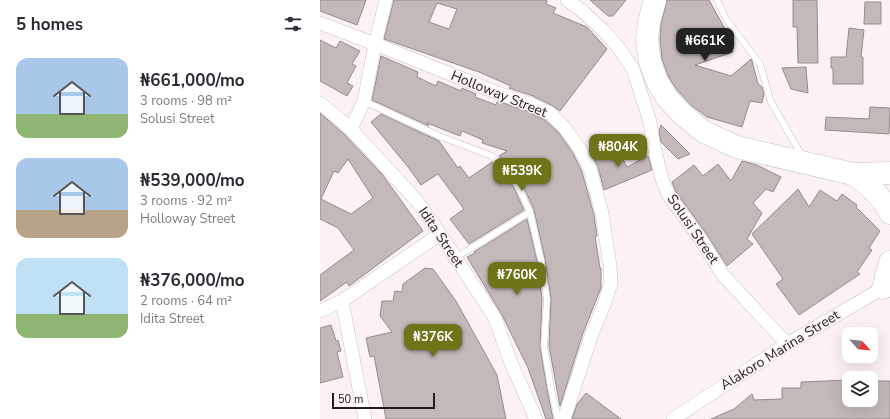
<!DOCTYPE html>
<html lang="en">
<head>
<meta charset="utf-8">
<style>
	body { margin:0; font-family:"Nunito Sans",sans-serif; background:#f7f7f7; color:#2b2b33; height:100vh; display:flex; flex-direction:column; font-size:15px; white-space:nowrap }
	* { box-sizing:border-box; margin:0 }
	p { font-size:13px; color:#7c7c81 }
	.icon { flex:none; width:22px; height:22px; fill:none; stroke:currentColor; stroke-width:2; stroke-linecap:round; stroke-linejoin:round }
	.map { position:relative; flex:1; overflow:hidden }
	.side { display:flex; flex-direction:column; background:#fff; width:320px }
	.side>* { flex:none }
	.needle { width:26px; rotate:117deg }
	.buttons { position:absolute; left:522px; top:327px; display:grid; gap:8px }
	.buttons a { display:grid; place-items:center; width:36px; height:36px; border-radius:8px; background:#fff; box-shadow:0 4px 16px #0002; font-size:20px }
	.scale { position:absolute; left:12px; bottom:10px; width:103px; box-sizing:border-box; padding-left:4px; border:2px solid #221e20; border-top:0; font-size:11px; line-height:14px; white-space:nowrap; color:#221e20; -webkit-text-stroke:3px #fcf2f5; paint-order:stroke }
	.price { position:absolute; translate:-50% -34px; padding:0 9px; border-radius:8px; background:#6f731a; color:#fff; font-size:13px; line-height:26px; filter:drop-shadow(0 1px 2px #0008) }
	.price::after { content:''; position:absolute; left:50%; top:24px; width:12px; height:9px; margin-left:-6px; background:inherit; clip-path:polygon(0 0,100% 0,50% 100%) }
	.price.active { background:#222; color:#fff }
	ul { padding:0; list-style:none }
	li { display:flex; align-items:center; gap:12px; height:100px; padding:0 16px }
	li span { display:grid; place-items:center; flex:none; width:112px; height:80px; border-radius:12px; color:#555 }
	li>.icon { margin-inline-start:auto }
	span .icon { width:48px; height:48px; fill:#fffc; stroke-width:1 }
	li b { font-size:17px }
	h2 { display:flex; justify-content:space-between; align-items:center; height:48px; padding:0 16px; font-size:17px }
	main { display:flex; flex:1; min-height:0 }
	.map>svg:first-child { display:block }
</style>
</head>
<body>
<main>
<section class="side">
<h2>5 homes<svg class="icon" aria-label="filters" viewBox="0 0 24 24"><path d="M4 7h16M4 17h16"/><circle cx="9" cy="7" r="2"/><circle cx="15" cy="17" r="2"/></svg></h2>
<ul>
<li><span style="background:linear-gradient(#a9c7e8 70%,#8fb573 0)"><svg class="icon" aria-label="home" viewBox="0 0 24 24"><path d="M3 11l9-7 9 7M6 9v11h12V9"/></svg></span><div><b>₦661,000/mo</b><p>3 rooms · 98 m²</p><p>Solusi Street</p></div></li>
<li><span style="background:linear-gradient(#a9c7e8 65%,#b9a48a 0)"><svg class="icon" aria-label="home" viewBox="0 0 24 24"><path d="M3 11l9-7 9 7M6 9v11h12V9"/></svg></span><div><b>₦539,000/mo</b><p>3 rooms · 92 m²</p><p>Holloway Street</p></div></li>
<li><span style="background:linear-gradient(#bfe0f5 70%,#8fb573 0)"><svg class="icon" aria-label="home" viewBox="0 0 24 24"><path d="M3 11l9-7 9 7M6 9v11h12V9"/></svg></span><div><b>₦376,000/mo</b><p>2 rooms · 64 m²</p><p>Idita Street</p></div></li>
</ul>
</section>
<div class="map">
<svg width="570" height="419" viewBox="0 0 570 419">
	<rect width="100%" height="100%" fill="#fcf2f5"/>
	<!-- building -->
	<path fill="#c3b9b9" stroke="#958c8c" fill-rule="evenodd" d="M0,0H46L37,25L0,11Z
		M74,0H227L226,4L236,8L233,13L267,27L287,49L240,111L233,106L213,96L189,88L191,86L159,72L64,39ZM117,3L137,9L129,29L109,22Z
		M270,0H306L293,16H288Z
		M347,0H389L405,29L413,52L375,65L411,76L431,59L432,61L438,84L442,87L444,94L442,103L430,101L422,127L387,117L372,106L357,90L348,76L342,59L340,40L341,24Z
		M473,0H497L498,63H478L477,27H473Z
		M545,2H561V24H544Z
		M529,28L544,30L541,57H543V84H513V68H511V57H526Z
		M0,40L16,48L20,41L40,51L32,64L36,66L27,83L33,86L27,96L0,81Z
		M61,56L98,72L97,77L116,86L118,81L141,91L142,88L156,94L155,97L176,105L177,102L183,103L207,111L225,120L238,132L253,153L262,172L274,215L277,236H275L280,268H281V288L263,333L240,406L229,346L231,299L225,259L214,210L202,183L191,167L179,156L187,151L162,143L163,140L142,131L140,136L107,123L109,126L52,100Z
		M486,67L488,93L471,89L462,68Z
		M550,107L570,108L569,134L505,130L506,117L549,119Z
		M0,113L25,135L62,174L103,231L29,286L27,282L0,301V275L34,250L18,228L0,219ZM28,159L53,198L31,214L1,199L14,171L18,173Z
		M61,114L119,141L138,168L140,166L149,178L172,162L184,173L194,188L204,210L149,244L130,219L144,209L118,174L101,185L88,167L51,122Z
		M341,125L370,154L358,159L341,142L339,131Z
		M295,144L307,167L328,156L332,170L284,190L278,167L273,157Z
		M422,161L437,165L461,177L453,192L446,189L433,203L442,213L427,239L433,244L407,266L386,233L356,192L352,182L374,165L383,176L398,164L411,181Z
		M478,189L489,207L500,190L517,201L522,194L537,205L536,207L560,231L549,248L552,250L537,272L540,274L479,315L456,284L463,279L432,234Z
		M207,219L217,261L222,299L220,347L227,389L233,419H226L208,368L182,315L147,257L155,253L154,252Z
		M105,268L113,269L136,301L177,375L186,419H66L54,356L50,357L46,338L72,332L60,316L62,301H73L75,291L82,292L83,284Z
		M11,325L16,341L18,340L21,351L17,352L23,377L0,383V328Z
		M529,380V400H551V381H570V419H391L414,409L432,394L434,400L462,399V388H481V382Z
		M266,393L301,419H252L257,404Z"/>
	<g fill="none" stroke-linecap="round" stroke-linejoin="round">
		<defs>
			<path id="lane" d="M397,0L406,19L440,64L451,102L482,156
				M44,101L119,136L172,156L187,170L198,186L210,212L221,260L227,299L224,346L231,388L238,419
				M135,258L210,212"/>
			<path id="street" d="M247,0L262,11L284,31L298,47L313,69L330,122L333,142L342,179L349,196L380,238L403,275L467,344
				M0,23L55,44L178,93L210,104L230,113L244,127L260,149L270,169L282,213L290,266L291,283L284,305L271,336L244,419
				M0,103L31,129L97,201L120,234L175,318L191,363L216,419
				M31,129L44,101L55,44L66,0
				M22,301L45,419
				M0,311L22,301L120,234
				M353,419L467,344L563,288L569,286"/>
			<path id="highway" d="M335,0L329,22L327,40L330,62L337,81L347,98L363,115L384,132L417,147L533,174L570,173
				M533,174C548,184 562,196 570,213
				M563,288L570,262"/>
		</defs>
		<!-- lane casing -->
		<use href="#lane" stroke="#cac1c4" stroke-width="7"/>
		<!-- street casing -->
		<use href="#street" stroke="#cac1c4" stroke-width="14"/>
		<!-- highway casing -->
		<use href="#highway" stroke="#cac1c4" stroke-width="23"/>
		<!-- lane -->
		<use href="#lane" stroke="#fff" stroke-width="6"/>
		<!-- street -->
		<use href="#street" stroke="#fff" stroke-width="13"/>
		<!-- highway -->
		<use href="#highway" stroke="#fff" stroke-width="22"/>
	</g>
	<g text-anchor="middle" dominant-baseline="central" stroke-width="3" stroke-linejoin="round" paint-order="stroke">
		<!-- street labels -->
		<g font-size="14" fill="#221e20" stroke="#fcf2f5">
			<text transform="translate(179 94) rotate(22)">Holloway Street</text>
			<text transform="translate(373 229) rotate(56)">Solusi Street</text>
			<text transform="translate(121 237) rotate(56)">Idita Street</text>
			<text transform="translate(460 350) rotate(-32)">Alakoro Marina Street</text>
		</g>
	</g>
</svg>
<div class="buttons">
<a><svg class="needle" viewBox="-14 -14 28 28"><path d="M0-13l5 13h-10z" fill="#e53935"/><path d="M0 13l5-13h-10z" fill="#7c7c81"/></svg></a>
<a><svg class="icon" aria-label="layers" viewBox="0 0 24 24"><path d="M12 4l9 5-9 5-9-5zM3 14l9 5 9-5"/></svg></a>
</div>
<div class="scale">50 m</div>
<b class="price active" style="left:385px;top:62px">₦661K</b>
<b class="price" style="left:298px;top:168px">₦804K</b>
<b class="price" style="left:202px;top:192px">₦539K</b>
<b class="price" style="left:197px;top:296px">₦760K</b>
<b class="price" style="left:113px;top:358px">₦376K</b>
</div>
</main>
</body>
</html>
